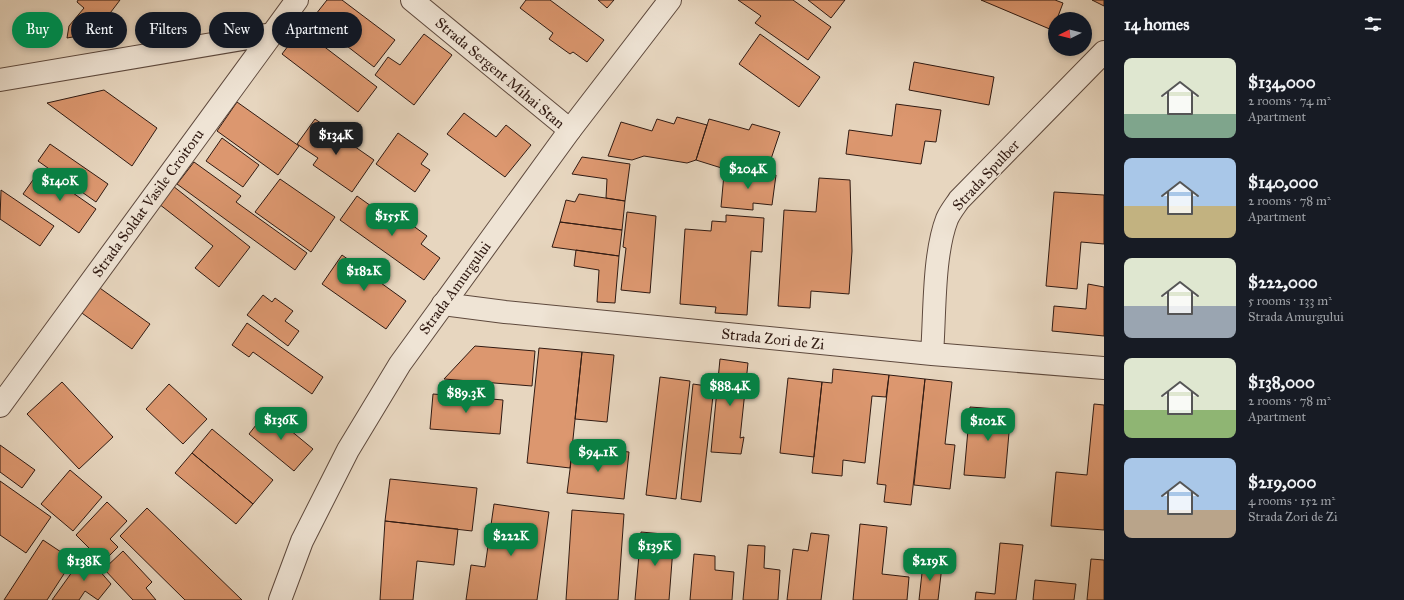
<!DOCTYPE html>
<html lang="en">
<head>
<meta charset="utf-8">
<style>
	body { margin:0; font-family:"IM FELL Great Primer",serif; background:#20242c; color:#f1f3f6; height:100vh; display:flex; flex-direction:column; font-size:15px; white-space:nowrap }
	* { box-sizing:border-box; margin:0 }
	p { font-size:13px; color:#9ea1a6 }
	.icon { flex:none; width:22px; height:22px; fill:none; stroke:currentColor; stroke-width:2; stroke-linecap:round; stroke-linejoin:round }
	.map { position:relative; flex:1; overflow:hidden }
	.drawer { display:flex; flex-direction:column; background:#171b24; width:300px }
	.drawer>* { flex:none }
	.guide { position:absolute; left:12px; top:12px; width:380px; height:36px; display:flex; gap:8px }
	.needle { width:26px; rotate:264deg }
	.buttons { position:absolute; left:1048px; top:12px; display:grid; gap:8px }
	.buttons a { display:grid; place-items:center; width:44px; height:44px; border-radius:50%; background:#171b24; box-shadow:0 2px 6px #0003; font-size:20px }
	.price { position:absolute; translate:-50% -34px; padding:0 9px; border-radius:8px; background:#0b8043; color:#fff; font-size:13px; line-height:26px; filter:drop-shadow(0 1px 2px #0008) }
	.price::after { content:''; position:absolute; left:50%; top:24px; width:12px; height:9px; margin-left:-6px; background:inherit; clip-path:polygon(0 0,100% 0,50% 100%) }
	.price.active { background:#222; color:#fff }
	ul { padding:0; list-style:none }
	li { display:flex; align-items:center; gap:12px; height:100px; padding:0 20px }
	li span { display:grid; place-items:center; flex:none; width:112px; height:80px; border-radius:8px; color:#555 }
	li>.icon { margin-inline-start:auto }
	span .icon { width:48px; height:48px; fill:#fffc; stroke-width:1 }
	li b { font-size:17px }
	h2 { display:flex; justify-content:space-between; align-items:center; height:48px; padding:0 20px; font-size:17px }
	.tag { padding:0 14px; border-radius:18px; background:#171b24; box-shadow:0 2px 6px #0003; font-size:14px; line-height:36px }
	.tag.active { background:#0b8043; color:#fff }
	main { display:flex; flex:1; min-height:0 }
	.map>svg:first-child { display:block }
</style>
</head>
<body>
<main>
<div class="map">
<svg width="1104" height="600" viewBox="0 0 1104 600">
	<rect width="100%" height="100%" fill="#e7d6bf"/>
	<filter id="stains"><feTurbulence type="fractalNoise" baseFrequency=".005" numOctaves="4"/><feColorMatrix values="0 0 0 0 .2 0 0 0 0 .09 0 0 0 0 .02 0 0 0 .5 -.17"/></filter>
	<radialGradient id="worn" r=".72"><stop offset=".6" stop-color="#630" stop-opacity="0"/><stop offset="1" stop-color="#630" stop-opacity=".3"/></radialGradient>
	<!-- building -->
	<path fill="#dc976f" stroke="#301a12" d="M78,0H120L95,33L67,38L69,26L84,8L77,2Z
		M327,0H342L395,40L374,67L312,19Z
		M526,0H550L604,40L587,62L573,52L570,54L549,39L553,33L520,8Z
		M598,0H614L607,8Z
		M738,0H793L831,27L808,60L755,23L761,16Z
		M808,0H845L831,18Z
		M981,0H1055L1063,3L1057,19H1055L1052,30Z
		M1092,0H1104V6Z
		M301,29L377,87L358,112L282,54Z
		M424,34L452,55L414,105L375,75L388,57L400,65Z
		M760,34L820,77L799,107L739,64Z
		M914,62L994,77L989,105L909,90Z
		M104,90L157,128L132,166L47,103Z
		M237,102L299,146L278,175L217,131Z
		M896,104L941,110L936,142L925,141L921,164L846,154L849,130L892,136Z
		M464,113L496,137L506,125L531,145L505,177L447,134Z
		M677,117L707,125L696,160L687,163L644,156L632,160L608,156L621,122L652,131L657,119L674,124Z
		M315,119L374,160L352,192L313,165L318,158L297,144Z
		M709,119L749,130L752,124L780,132L768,168L728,170L696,160Z
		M398,133L428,154L421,164L430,170L415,192L376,164Z
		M222,138L259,165L243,187L206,161Z
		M50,144L108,184L96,202L38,161Z
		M582,157L630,164L625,201L606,198L607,179L572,174Z
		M194,162L241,196L236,202L307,253L295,270L177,184Z
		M40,170L96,209L79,233L23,194Z
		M753,172L776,175L772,205L753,203V210L721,207L724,174Z
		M819,178L850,180L852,251L849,294L811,291L810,308L778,306L784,210L816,212Z
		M280,179L335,217L311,252L255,212Z
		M173,186L250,247L219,287L195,268L213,246L159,204Z
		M1,190L54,226L40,246L0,219Z
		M1054,192L1104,195V244L1081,242L1077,289L1046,286Z
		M579,194L625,201L622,230L560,222L566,200L575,202Z
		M357,196L392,221L397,214L427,236L421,244L440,258L424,280L340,220Z
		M627,212L656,216L650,293L621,290L626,248L623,247Z
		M726,215L764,218L762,252L751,251L747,315L715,313L716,307L680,304L685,229L711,231L712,221L726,222Z
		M560,222L622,230L619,256L552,247Z
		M576,250L619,256L615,303L597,302L599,270L574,266Z
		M342,255L406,301L386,329L322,284Z
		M1088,284L1104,287V336L1052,331L1054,306L1086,309Z
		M97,286L150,324L132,349L79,311Z
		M263,295L272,302L275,298L293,311L285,321L299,331L288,346L247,315Z
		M247,323L323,377L312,394L253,352L249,357L232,345Z
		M475,346L535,351L532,386L444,379Z
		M539,348L582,352L570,468L527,463Z
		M582,352L614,355L607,422L575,419Z
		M720,359L748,363L740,438L744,437L741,454L711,452Z
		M833,369L889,375L886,397L872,396L865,463L843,460L842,476L812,473L822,382L832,383Z
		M889,375L925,379L911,505L884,502L886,485L877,484Z
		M660,377L690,381L676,499L646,495Z
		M788,378L822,382L814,457L780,453Z
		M925,379L952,382L945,444L955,445L950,489L914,485Z
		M62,382L113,437L79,469L27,414Z
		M169,384L207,419L183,444L146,409Z
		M693,384L714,387L701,502L681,499Z
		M433,394L503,400L500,434L430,429Z
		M1094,404L1104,405V530L1051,526L1056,472L1087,475Z
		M970,407L1011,410L1005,478L964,475Z
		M267,411L313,449L294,471L249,434Z
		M212,429L273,480L253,504L192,453Z
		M0,445L35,470L22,488L0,472Z
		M573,446L629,452L624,499L567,493Z
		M192,453L253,504L236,524L175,473Z
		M70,470L102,497L73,531L41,504Z
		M390,479L477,488L472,531L385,521Z
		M0,481L51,517L26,553L0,535Z
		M107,502L127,521L110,539L118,547L103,562L76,535Z
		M494,504L549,512L537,600H466L471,565L485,567Z
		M147,508L242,600H185L120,536Z
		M572,510L624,514L618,600H566Z
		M385,521L458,529L454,565L417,561L413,600H380Z
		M860,524L887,527L882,574L909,577L907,600H853Z
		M641,532L674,535L669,600H635Z
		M811,533L829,535L821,600H787L793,549L808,551Z
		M43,540L73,560L47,600H4Z
		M1000,543L1023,545L1016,600H975L976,592L995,594Z
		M748,545L765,546L764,568L780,570L778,600H743Z
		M123,551L152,582L146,588L156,600H133L104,569Z
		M85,554L111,584L98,600L85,591L79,600H52Z
		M694,554L715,556V570L734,572L732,600H690Z
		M1091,559L1104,560V600H1087Z
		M923,564L942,566L938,600H919Z
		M1035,580L1076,584L1074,600H1033Z"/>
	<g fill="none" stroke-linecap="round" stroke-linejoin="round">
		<defs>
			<path id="minor" d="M412,0L570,130
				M0,80L272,34
				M443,304L505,312L932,354L1104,368
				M932,354C935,315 933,255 947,219C950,212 955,206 959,200L1104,52
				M0,406L297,0"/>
			<path id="tertiary" d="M280,600L302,541L348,450L400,364L570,130L670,0"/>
		</defs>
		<!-- minor casing -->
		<use href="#minor" stroke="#5e493d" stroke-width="24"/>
		<!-- tertiary casing -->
		<use href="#tertiary" stroke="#5e493d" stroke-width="24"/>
		<!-- minor -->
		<use href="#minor" stroke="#efe4d5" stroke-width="22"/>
		<!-- tertiary -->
		<use href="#tertiary" stroke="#efe4d5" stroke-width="22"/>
	</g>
	<g text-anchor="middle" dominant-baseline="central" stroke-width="3" stroke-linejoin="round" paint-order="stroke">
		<!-- street labels -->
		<g font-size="15" fill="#301a12" stroke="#efe4d5">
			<text transform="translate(500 73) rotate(40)">Strada Sergent Mihai Stan</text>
			<text transform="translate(986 175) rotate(-47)">Strada Spulber</text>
			<text transform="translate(148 203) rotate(-54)">Strada Soldat Vasile Croitoru</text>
			<text transform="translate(455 288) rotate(-54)">Strada Amurgului</text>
			<text transform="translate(773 339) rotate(6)">Strada Zori de Zi</text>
		</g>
	</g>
	<rect width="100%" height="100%" filter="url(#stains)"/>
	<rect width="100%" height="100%" fill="url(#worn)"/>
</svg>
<div class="buttons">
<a><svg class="needle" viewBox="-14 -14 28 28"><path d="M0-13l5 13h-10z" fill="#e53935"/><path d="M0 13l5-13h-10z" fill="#9ea1a6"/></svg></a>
</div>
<b class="price active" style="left:336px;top:156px">$134K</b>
<b class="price" style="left:748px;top:190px">$204K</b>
<b class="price" style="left:60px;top:202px">$140K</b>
<b class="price" style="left:392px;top:237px">$155K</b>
<b class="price" style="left:364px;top:292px">$182K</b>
<b class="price" style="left:730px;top:407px">$88.4K</b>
<b class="price" style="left:466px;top:414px">$89.3K</b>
<b class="price" style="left:281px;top:441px">$136K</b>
<b class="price" style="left:988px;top:442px">$102K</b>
<b class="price" style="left:598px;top:473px">$94.1K</b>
<b class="price" style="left:511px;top:557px">$222K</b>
<b class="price" style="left:655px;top:567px">$139K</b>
<b class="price" style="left:84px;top:582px">$138K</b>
<b class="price" style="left:930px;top:582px">$219K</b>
<div class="guide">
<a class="tag active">Buy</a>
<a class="tag">Rent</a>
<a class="tag">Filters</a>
<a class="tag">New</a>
<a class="tag">Apartment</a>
</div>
</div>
<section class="drawer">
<h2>14 homes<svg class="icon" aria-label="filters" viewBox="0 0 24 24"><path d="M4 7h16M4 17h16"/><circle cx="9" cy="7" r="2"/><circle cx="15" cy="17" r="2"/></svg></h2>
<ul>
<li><span style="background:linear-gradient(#dfe7d0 70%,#7fa58c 0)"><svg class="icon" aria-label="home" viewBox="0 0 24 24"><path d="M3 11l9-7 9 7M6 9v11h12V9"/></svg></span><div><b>$134,000</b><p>2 rooms · 74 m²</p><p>Apartment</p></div></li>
<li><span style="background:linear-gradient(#a9c7e8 60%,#c2b280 0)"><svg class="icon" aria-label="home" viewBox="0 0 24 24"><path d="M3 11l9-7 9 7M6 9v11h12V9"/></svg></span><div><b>$140,000</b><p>2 rooms · 78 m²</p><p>Apartment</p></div></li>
<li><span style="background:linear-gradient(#dfe7d0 60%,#9aa5b1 0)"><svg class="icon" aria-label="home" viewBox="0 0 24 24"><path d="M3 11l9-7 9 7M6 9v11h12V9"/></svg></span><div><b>$222,000</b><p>5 rooms · 133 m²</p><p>Strada Amurgului</p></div></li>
<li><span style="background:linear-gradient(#dfe7d0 65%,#8fb573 0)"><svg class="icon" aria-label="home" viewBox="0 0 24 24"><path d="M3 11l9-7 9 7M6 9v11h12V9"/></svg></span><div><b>$138,000</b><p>2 rooms · 78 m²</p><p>Apartment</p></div></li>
<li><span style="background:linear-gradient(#a9c7e8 65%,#b9a48a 0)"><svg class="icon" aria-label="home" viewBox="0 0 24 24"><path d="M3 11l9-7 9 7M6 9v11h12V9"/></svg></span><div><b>$219,000</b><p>4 rooms · 152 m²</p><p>Strada Zori de Zi</p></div></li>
</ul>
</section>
</main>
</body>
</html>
